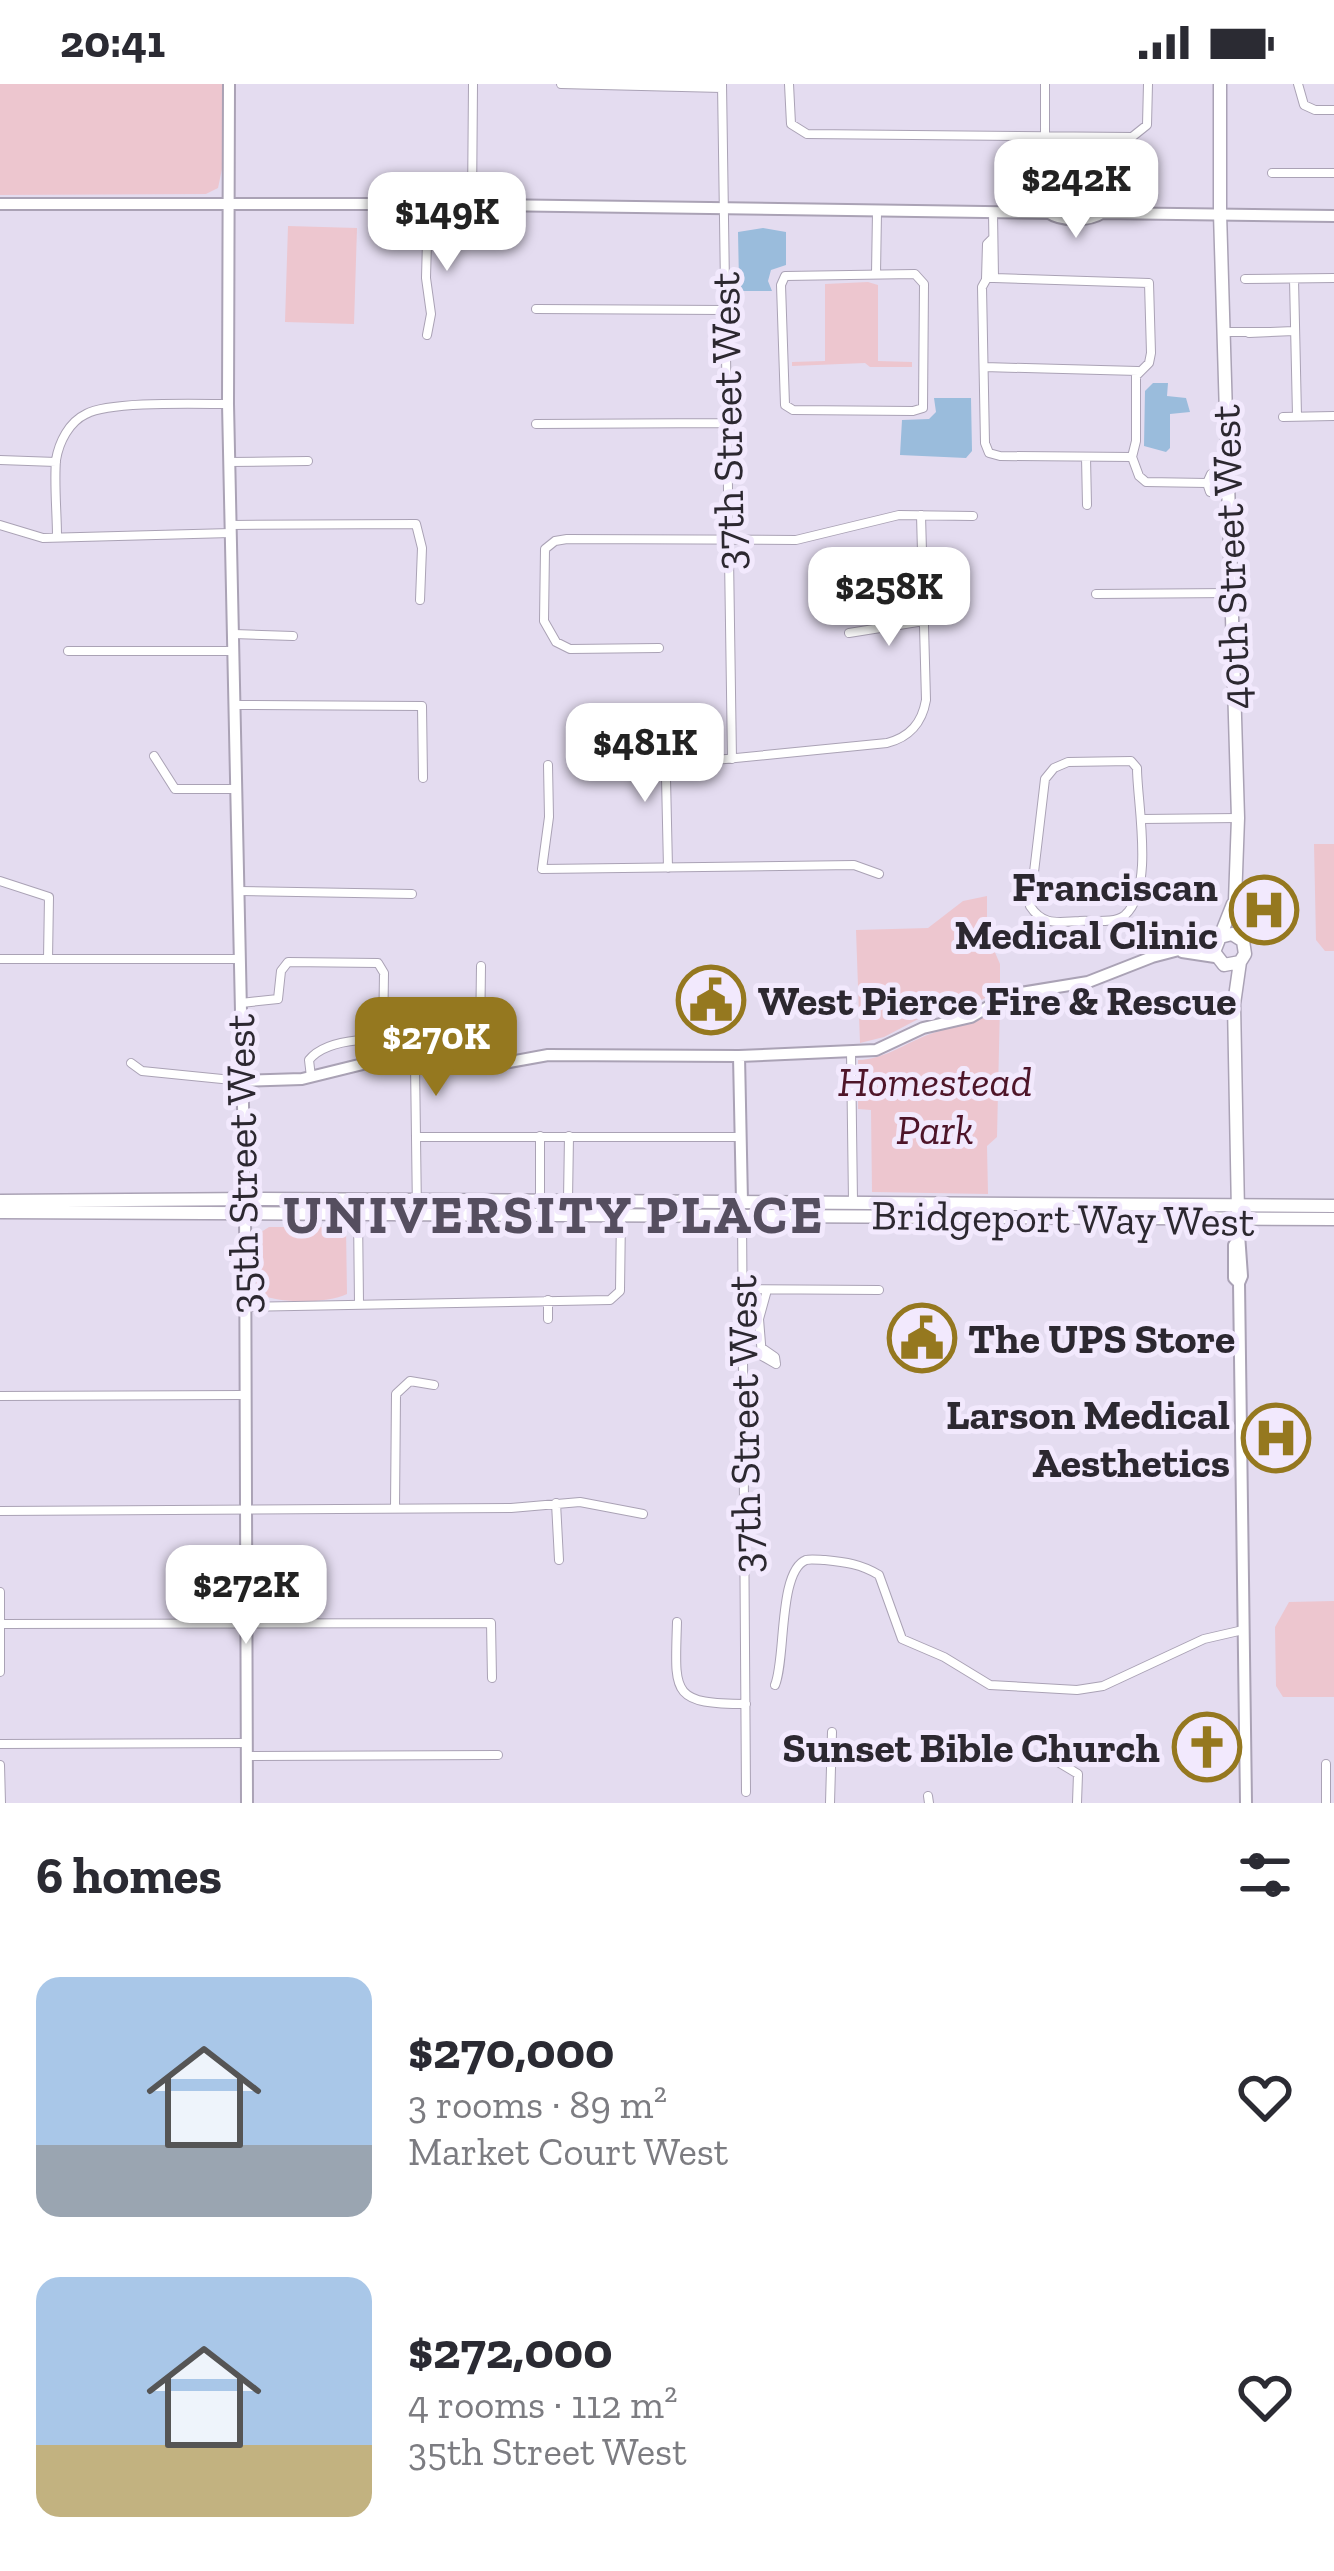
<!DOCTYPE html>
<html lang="en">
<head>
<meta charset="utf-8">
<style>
	body { margin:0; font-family:"Zilla Slab",serif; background:#f7f7f7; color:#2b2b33; height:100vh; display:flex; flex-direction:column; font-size:45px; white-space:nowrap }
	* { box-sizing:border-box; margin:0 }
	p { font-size:39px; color:#7c7c81 }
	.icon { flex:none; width:66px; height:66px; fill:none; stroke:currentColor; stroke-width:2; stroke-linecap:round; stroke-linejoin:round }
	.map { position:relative; height:1719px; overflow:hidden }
	.sheet { display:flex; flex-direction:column; background:#fff; flex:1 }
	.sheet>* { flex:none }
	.price { position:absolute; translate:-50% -102px; padding:0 27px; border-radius:24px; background:#fff; color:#222; font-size:39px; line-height:78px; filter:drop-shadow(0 3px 6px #0008) }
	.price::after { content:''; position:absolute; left:50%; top:72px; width:36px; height:27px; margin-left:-18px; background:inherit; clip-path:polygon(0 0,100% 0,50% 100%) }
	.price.on { background:#95781f; color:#fff }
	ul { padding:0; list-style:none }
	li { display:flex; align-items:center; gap:36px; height:300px; padding:0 36px }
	li span { display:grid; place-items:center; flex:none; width:336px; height:240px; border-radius:24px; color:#555 }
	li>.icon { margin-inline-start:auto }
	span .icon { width:144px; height:144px; fill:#fffc; stroke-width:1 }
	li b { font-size:51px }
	h2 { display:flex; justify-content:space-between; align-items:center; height:144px; padding:0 36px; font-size:51px }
	.status { display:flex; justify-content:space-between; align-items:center; height:84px; padding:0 60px; background:#fff; direction:ltr }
	.status svg { height:33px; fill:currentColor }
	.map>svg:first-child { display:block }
</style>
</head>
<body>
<div class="status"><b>20:41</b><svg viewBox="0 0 49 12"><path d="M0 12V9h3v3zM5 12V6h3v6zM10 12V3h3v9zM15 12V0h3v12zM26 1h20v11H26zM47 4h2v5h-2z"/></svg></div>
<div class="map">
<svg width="1334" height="1719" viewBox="0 0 1334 1719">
	<rect width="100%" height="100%" fill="#e4dcf0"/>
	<!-- green -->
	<path fill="#edc6cf" d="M0,0H222V85L218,104L206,110L0,111Z
		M288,142L357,144L354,240L285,238Z
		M868,198L878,201V277L912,278V283H870L865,279L792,282V278L825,277V200Z
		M1314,760H1334V867H1325L1316,856Z
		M987,812V850L1000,880V906L966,924L926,931L884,953L860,959L856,846L928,844L963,817Z
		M1000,920L997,1053L987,1062L988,1110L872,1108L871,1026L858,1025V976C886,975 905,959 930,950C963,939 970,944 1000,920Z
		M269,1143H346L347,1210C326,1220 278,1220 256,1209L258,1150Z
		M1334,1517V1613H1283L1276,1602L1275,1543L1289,1518Z"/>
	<!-- water -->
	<path fill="#9abcdc" d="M763,144L786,148V181L771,186L768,197L772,207H743L739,198L738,148Z
		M1153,299H1168L1167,312L1186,314L1190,328L1170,330V364L1166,368L1144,362L1145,307Z
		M934,314H971L972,367L966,374L900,371L902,336L929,335L936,328Z"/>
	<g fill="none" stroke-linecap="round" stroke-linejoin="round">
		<defs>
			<path id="minor" d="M561,0L722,4
				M722,0L732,675
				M789,0L791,40L807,50L1132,53L1147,41L1148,0
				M1298,0L1304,21L1315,26H1334
				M1045,52V0
				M1272,89H1334
				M472,121L473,0
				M993,128L994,194H987L982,203L985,359L989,369L1000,372L1132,373L1136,357V292L1149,279L1151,269L1149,199L994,194
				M876,190L877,128
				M915,190L924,200L923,324L913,327L793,326L785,321L781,201L785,192Z
				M986,195L987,160L992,155
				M1245,195L1334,194
				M1294,195L1297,332
				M536,225L725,226
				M1225,248H1273
				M1249,249L1294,247
				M427,251L431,230L426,194L428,120
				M984,283L1138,287
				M1283,333L1334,332
				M536,340L726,339
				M1086,373L1087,421
				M1132,373L1139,392L1146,398L1207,399
				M0,376L56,378
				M229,378L308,377
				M1228,386L1211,390L1207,399L1210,408L1228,411
				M0,441L43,454L231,449
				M230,441L416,440L422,464L420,516
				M57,453C57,428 54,401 56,376C59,358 69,338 86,330C110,317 197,320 228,320
				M1096,510L1231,509
				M849,549L924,537
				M234,550L293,552
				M659,564L570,565L556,558L544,537L545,465L555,457L567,455L796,456L899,431L973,432
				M68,567H234
				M234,621L422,622L423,694
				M154,672L175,705H236
				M1068,678L1131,677L1137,684C1137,719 1155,804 1125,831C1114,840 1093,836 1079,837C1057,838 1043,842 1030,822L1045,695L1054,684Z
				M548,681L549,733L542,785L854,781L879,790
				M1142,735L1238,734
				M668,784L666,694L675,680L887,659C910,653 922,639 926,616L921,431
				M0,797L49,813L48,875
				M239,807L412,810
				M0,875H239
				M241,919L278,915L281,887L288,878L378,879L384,889L383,957
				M851,967L853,1118
				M131,979L142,987L242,997
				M415,979L417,1129
				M311,993L309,976C338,940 437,963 480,957L481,882
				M419,1053H741
				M568,1116L569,1052
				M540,1117V1052
				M358,1130L359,1219
				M742,1131L746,1708
				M742,1205L879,1206
				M767,1206L759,1235L762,1272L776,1280
				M245,1223L610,1216L620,1207L621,1130
				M548,1235V1216
				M762,1264L775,1273L776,1280
				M0,1312L244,1311
				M556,1419L559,1476
				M395,1424L396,1310L410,1297L434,1301
				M0,1427L511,1424L580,1418L643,1430
				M0,1508V1588
				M677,1538C675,1609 670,1620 746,1620
				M0,1540L491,1539L492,1594
				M775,1601C786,1575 778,1487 806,1476C810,1475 821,1476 825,1476C845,1478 861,1480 879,1491L902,1555L944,1573L990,1601L1077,1606L1103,1602L1204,1555L1243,1546
				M0,1660L247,1659
				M247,1672L498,1671
				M1053,1675L1078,1690L1077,1719
				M0,1681L1,1719
				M928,1712L929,1719
				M830,1719L832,1648
				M1326,1719V1680"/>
			<path id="tertiary" d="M229,0L228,320L245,1115L247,1719
				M0,120H428L1049,129C1062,122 1088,123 1102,129L1334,132
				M1049,129C1062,138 1090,137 1102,129
				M1182,868L1215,873
				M739,972L742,1118
				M242,997L302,995L367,979H504L548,971L739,972L876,966L923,944L971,933L1008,911L1088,898L1152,873L1217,856
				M1238,1136L1242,1192L1239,1199L1246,1719
				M1238,1156L1234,1161V1194L1239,1199"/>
			<path id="secondary" d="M1220,0V129L1238,734L1235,817L1243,857
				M1220,853L1232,850L1243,857L1245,870L1240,878L1224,881L1214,868L1233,820
				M1238,1128L1234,920L1240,878"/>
			<path id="primary" d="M0,1117L264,1115L1334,1122
				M0,1128L1334,1135"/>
		</defs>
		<!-- minor casing -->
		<use href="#minor" stroke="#aaa2b5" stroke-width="10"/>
		<!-- tertiary casing -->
		<use href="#tertiary" stroke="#aaa2b5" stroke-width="14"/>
		<!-- secondary casing -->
		<use href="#secondary" stroke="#aaa2b5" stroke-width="15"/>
		<!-- primary casing -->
		<use href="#primary" stroke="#aaa2b5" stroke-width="15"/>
		<!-- minor -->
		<use href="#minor" stroke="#fff" stroke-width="8"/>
		<!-- tertiary -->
		<use href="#tertiary" stroke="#fff" stroke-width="10"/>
		<!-- secondary -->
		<use href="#secondary" stroke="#fff" stroke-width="12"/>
		<!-- primary -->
		<use href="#primary" stroke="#fff" stroke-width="12"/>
	</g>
	<!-- icons -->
	<defs>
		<symbol id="hospital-ring" viewBox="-11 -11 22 22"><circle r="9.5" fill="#f2e9fd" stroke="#95781f" stroke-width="1.5"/><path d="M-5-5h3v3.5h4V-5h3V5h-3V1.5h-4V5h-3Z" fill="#95781f"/></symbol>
		<symbol id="civic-ring" viewBox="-11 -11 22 22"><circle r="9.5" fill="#f2e9fd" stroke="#95781f" stroke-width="1.5"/><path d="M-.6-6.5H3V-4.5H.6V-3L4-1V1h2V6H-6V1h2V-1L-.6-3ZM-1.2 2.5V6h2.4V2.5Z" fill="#95781f"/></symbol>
		<symbol id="church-ring" viewBox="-11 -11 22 22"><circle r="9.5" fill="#f2e9fd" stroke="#95781f" stroke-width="1.5"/><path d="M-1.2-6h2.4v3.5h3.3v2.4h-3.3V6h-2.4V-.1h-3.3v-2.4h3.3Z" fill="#95781f"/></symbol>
	</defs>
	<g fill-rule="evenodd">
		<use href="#hospital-ring" x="1226" y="788" width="76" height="76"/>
		<use href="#civic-ring" x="673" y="878" width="76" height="76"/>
		<use href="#civic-ring" x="884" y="1216" width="76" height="76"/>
		<use href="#hospital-ring" x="1238" y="1316" width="76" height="76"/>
		<use href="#church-ring" x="1169" y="1625" width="76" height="76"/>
	</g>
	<g text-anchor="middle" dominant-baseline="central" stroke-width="10" stroke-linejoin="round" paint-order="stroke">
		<!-- street labels -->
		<g font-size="42" fill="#2c2830" stroke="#f2e9fd">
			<text transform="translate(727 337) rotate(-91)">37th Street West</text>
			<text transform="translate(1230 473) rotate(-92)">40th Street West</text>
			<text transform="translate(242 1080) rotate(-91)">35th Street West</text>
			<text transform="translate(1063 1134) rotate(1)">Bridgeport Way West</text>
			<text transform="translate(744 1340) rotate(-91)">37th Street West</text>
		</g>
		<!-- poi labels -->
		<g font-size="42" font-weight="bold" fill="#2c2830" stroke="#f2e9fd" text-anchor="end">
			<text x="1218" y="802">Franciscan<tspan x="1218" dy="48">Medical Clinic</tspan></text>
			<text x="758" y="916" text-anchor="start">West Pierce Fire &amp; Rescue</text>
			<text x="968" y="1254" text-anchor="start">The UPS Store</text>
			<text x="1230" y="1330">Larson Medical<tspan x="1230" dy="48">Aesthetics</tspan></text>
			<text x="1160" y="1663">Sunset Bible Church</text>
		</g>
		<!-- park labels -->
		<g font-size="42" font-style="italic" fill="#4e1529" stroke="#f2e9fd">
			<text x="935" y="997">Homestead<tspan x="935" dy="48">Park</tspan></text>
		</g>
		<!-- district labels -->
		<g font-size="54" font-weight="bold" letter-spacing="3" fill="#554e5f" stroke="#f2e9fd">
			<text x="554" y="1130">UNIVERSITY PLACE</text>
		</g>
	</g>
</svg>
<b class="price" style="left:1076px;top:157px">$242K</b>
<b class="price" style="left:447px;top:190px">$149K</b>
<b class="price" style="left:889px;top:565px">$258K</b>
<b class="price" style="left:645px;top:721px">$481K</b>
<b class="price on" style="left:436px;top:1015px">$270K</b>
<b class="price" style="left:246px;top:1563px">$272K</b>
</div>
<section class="sheet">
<h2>6 homes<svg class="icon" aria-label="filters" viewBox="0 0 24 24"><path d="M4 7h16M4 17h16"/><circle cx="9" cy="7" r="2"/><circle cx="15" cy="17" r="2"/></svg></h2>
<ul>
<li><span style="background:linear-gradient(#a9c7e8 70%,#9aa5b1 0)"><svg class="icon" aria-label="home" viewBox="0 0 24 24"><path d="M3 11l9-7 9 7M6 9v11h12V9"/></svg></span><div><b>$270,000</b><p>3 rooms · 89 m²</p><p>Market Court West</p></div><svg class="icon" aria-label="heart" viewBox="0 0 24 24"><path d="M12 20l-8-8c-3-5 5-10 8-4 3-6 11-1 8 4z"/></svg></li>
<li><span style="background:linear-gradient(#a9c7e8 70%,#c2b280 0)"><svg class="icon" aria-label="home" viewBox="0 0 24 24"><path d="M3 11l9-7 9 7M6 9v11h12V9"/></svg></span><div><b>$272,000</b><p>4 rooms · 112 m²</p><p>35th Street West</p></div><svg class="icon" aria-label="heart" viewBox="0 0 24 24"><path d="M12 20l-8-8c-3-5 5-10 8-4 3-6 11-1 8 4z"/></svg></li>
</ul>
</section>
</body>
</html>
